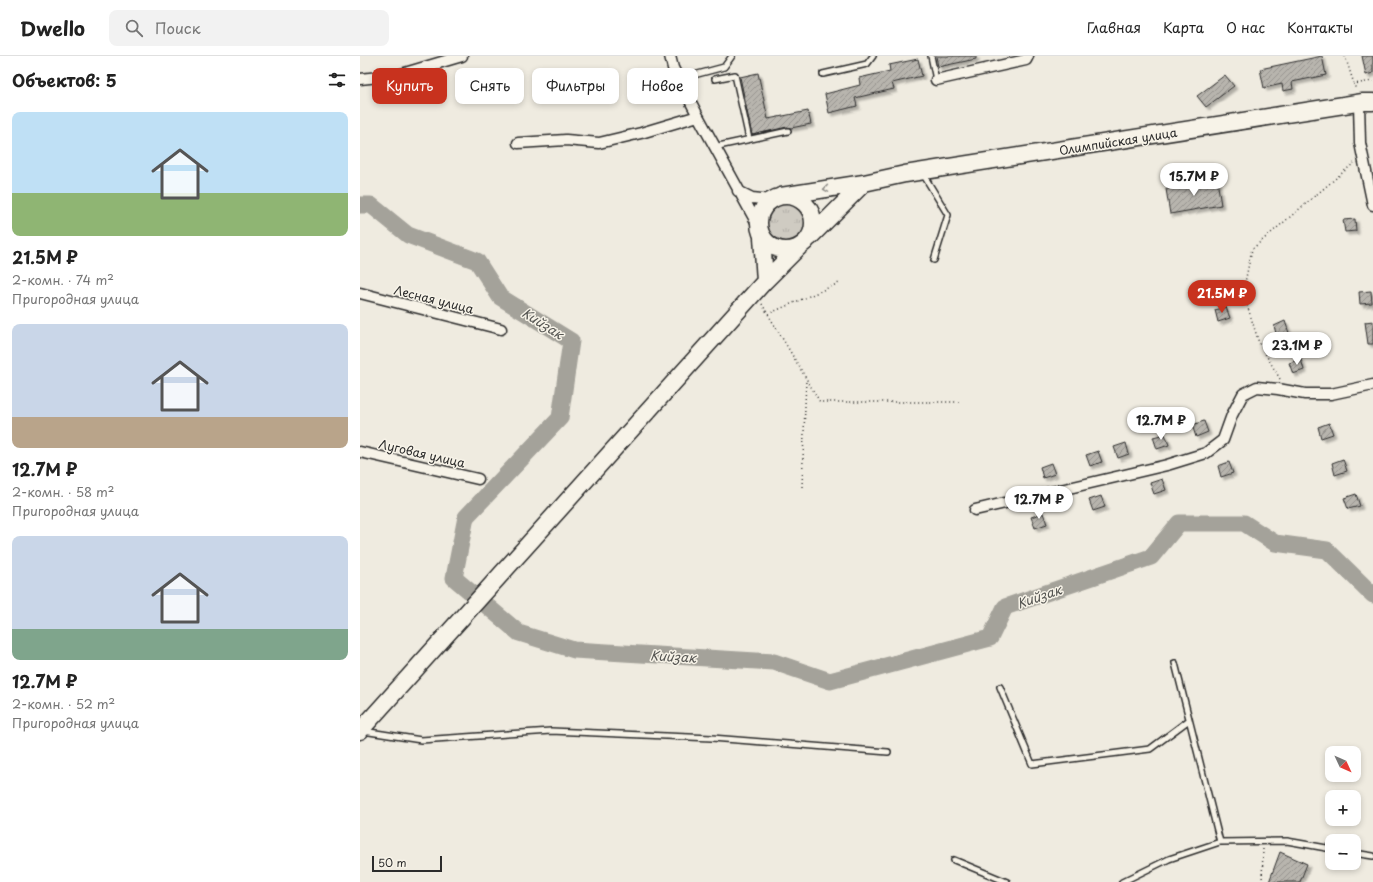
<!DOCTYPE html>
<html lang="ru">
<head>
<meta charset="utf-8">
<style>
	body { margin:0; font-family:"Playpen Sans",sans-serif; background:#f2f2f2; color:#222; height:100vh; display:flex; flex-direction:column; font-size:15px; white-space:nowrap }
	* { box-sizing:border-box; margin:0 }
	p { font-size:13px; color:#767676 }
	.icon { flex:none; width:22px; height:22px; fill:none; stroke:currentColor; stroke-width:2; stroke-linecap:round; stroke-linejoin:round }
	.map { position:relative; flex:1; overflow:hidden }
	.sheet { display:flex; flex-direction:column; background:#fff; width:360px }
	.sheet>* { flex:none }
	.guide { position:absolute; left:12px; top:12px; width:380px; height:36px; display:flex; gap:8px }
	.needle { width:26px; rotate:134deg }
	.controls { position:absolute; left:965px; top:690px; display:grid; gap:8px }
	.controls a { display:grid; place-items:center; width:36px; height:36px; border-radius:8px; background:#fff; box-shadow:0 2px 6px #0003; font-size:20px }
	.scale { position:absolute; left:12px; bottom:10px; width:70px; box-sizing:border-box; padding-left:4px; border:2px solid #2b2b2b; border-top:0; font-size:11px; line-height:14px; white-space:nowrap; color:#2b2b2b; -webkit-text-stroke:3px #f7f3e8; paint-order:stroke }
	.price { position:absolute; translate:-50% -34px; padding:0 9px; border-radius:14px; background:#fff; color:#222; font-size:13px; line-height:26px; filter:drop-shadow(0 1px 2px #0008) }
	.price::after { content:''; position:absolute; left:50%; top:24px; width:12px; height:9px; margin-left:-6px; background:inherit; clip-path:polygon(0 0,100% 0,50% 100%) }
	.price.active { background:#c8321e; color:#fff }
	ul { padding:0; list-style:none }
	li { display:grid; align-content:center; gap:8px; height:212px; padding:0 12px }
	li span { display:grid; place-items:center; height:124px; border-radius:8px; color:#555 }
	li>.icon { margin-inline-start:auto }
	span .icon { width:72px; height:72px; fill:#fffc; stroke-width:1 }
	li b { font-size:17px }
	h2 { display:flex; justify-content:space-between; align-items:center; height:48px; padding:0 12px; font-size:17px }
	.pill { padding:0 14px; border-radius:8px; background:#fff; box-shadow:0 2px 6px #0003; font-size:14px; line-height:36px }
	.pill.active { background:#c8321e; color:#fff }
	header { display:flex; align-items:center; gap:24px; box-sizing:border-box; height:56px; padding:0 20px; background:#fff; border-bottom:1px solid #e0e0e0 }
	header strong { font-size:19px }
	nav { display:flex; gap:22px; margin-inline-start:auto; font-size:14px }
	.search { width:280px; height:36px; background:#f2f2f2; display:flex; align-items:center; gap:10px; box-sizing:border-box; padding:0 14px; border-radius:8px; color:#767676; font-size:15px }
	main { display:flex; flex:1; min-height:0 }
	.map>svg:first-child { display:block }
</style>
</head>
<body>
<header>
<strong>Dwello</strong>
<div class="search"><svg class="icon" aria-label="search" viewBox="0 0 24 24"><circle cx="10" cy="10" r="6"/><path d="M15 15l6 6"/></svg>Поиск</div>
<nav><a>Главная</a><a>Карта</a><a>О нас</a><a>Контакты</a></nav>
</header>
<main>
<section class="sheet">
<h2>Объектов: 5<svg class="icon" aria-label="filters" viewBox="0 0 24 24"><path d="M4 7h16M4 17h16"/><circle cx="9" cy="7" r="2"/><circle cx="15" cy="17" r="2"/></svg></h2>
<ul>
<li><span style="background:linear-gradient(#bfe0f5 65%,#8fb573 0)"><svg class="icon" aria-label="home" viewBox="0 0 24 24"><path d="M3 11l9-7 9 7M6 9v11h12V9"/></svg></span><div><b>21.5M ₽</b><p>2-комн. · 74 m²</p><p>Пригородная улица</p></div></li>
<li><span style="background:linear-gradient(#c9d6e8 75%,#b9a48a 0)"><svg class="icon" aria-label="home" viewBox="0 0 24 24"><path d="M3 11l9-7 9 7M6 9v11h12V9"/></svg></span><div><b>12.7M ₽</b><p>2-комн. · 58 m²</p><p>Пригородная улица</p></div></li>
<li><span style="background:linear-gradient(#c9d6e8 75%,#7fa58c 0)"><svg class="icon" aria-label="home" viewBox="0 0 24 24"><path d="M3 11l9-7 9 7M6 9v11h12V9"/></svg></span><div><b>12.7M ₽</b><p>2-комн. · 52 m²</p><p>Пригородная улица</p></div></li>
</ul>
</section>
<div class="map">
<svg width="1013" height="826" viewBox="0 0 1013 826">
	<defs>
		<pattern id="grass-tufts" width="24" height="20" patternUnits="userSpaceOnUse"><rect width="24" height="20" fill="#cfcbc2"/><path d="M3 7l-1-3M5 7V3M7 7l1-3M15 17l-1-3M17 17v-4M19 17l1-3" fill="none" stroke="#b2aea7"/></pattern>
		<pattern id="building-hatch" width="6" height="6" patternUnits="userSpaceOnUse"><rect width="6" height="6" fill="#b8b5ae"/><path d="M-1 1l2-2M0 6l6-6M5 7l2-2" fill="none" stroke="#96938e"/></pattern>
		<filter id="shadow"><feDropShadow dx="3" dy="3" stdDeviation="1" flood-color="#0004"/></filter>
	</defs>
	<rect width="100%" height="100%" fill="#efebe0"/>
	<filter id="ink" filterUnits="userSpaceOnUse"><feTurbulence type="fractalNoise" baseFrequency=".025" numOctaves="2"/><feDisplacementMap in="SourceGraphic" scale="8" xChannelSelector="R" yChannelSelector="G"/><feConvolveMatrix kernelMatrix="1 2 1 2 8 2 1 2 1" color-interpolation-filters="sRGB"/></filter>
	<g filter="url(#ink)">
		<!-- grass -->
		<path fill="url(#grass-tufts)" stroke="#7d7b76" d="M407 166a20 20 0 1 1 40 0a20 20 0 1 1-40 0Z"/>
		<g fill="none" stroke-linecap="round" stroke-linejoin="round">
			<!-- river -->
			<path stroke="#a4a29a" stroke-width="17" d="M0,149H11L48,179L117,205L140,241L211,285L200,362L106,461L94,522L159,577L214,594L414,606L470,625L630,582L645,551L791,501L819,467H884L915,487L967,494L1013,539"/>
		</g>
		<!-- building -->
		<path fill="url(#building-hatch)" stroke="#2b2b2b" filter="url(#shadow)" d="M576,0H616V3L578,11Z
			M962,0L966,19L932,26L933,33L923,35L922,28L904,32L900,13Z
			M1002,0H1013V17L1006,19Z
			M558,3L562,20L532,27L534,33L495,42L497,50L469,57L465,38L500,29L499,22L530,15L529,9Z
			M398,17L408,63L448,55L451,68L431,72L427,71L392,79L380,21Z
			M865,19L874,30L846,51L837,40Z
			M857,124L861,149L810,158L806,133Z
			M995,163L996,175L985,176L983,164Z
			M1011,235L1012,247L1000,248L999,236Z
			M866,251L870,262L858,266L855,254Z
			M925,265L929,277L917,281L914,270Z
			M1013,265V288H1008L1005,266Z
			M941,303L944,314L933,318L929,307Z
			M844,365L848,376L836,381L832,369Z
			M969,367L973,378L961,382L958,371Z
			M805,378L809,389L797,393L793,381Z
			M766,387L769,398L758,402L754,391Z
			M738,395L742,406L730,410L726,399Z
			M983,403L987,415L975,419L972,407Z
			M869,406L873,417L861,421L858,410Z
			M691,407L695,418L683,422L680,411Z
			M802,423L806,434L794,438L790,427Z
			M996,438L1000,450L988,453L984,442Z
			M741,440L745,451L733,455L729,444Z
			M683,457L687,468L675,472L671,461Z
			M920,796L947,808L940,826H909Z"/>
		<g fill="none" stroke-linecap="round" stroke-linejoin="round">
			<defs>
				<path id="lane" d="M571,0L576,24
					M463,18L507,8L513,0
					M319,23L364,11L372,0
					M355,23L375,19L389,83
					M354,91L428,75
					M563,118L588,159L574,204
					M815,607L860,786L927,785L972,793
					M640,631L672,708L790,693L829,664
					M3,675L61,684L191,675L352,682L528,696
					M994,797L1013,800
					M594,804L647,826
					M762,826L809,803L860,786"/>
				<path id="street" d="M310,0L313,12L338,60L399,171
					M0,23L38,19L102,0
					M576,24L666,4L668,0
					M999,47L1000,87L1013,149
					M158,87L206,84L239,87L281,77L338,60
					M378,135L392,142L411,144
					M0,237L141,273
					M0,396L118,423
					M615,454L807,409L846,397L863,384L872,359L883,338L897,331L918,333L945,338H971L1013,329"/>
				<path id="primary" d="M399 167a27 27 0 1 1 54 0a27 27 0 1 1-54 0Z
					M421,140L504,127L545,118L1003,46H1013
					M402,181L405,225
					M449,182L504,127
					M0,675L405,225L440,190"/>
			</defs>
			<!-- lane casing -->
			<use href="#lane" stroke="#2b2b2b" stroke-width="8"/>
			<!-- street casing -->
			<use href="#street" stroke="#2b2b2b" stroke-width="13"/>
			<!-- primary casing -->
			<use href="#primary" stroke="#2b2b2b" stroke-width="19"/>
			<!-- path -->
			<path stroke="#2b2b2b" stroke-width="1.5" stroke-dasharray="1 3" stroke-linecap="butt" d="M985,0L996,34
				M993,28L1013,25
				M402,248L460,346H599
				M408,258L479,227
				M920,323L899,287L883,236L892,193L994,107
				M442,431L446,323
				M902,826L903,792"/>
			<!-- lane -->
			<use href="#lane" stroke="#f7f3e8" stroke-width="5"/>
			<!-- street -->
			<use href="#street" stroke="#f7f3e8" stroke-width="10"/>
			<!-- primary -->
			<use href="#primary" stroke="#f7f3e8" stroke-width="16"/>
		</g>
		<!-- one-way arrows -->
		<defs><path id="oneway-chevron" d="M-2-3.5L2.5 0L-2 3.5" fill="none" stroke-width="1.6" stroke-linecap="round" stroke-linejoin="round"/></defs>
		<use stroke="#918f8a" href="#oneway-chevron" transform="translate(466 133) rotate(171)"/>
	</g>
	<g text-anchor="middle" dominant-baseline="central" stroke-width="3" stroke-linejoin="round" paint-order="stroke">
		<!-- street labels -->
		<g font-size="12" fill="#2b2b2b" stroke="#f7f3e8">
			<text transform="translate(758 85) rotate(-9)">Олимпийская улица</text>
			<text transform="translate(74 243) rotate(14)">Лесная улица</text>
			<text transform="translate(62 397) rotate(13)">Луговая улица</text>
		</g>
		<!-- water labels -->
		<g font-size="13" font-style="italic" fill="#555552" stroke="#f7f3e8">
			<text transform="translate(183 267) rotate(32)">Кийзак</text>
			<text transform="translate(679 540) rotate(-19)">Кийзак</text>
			<text transform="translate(313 600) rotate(3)">Кийзак</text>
		</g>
	</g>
</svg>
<div class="controls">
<a><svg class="needle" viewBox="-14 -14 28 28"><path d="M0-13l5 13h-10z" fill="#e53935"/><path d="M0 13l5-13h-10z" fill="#767676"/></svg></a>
<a>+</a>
<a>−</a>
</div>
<div class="scale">50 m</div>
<b class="price" style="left:834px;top:141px">15.7M ₽</b>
<b class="price active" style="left:862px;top:258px">21.5M ₽</b>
<b class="price" style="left:937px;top:310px">23.1M ₽</b>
<b class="price" style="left:801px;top:385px">12.7M ₽</b>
<b class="price" style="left:679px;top:464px">12.7M ₽</b>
<div class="guide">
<a class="pill active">Купить</a>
<a class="pill">Снять</a>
<a class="pill">Фильтры</a>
<a class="pill">Новое</a>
</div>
</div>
</main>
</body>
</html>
